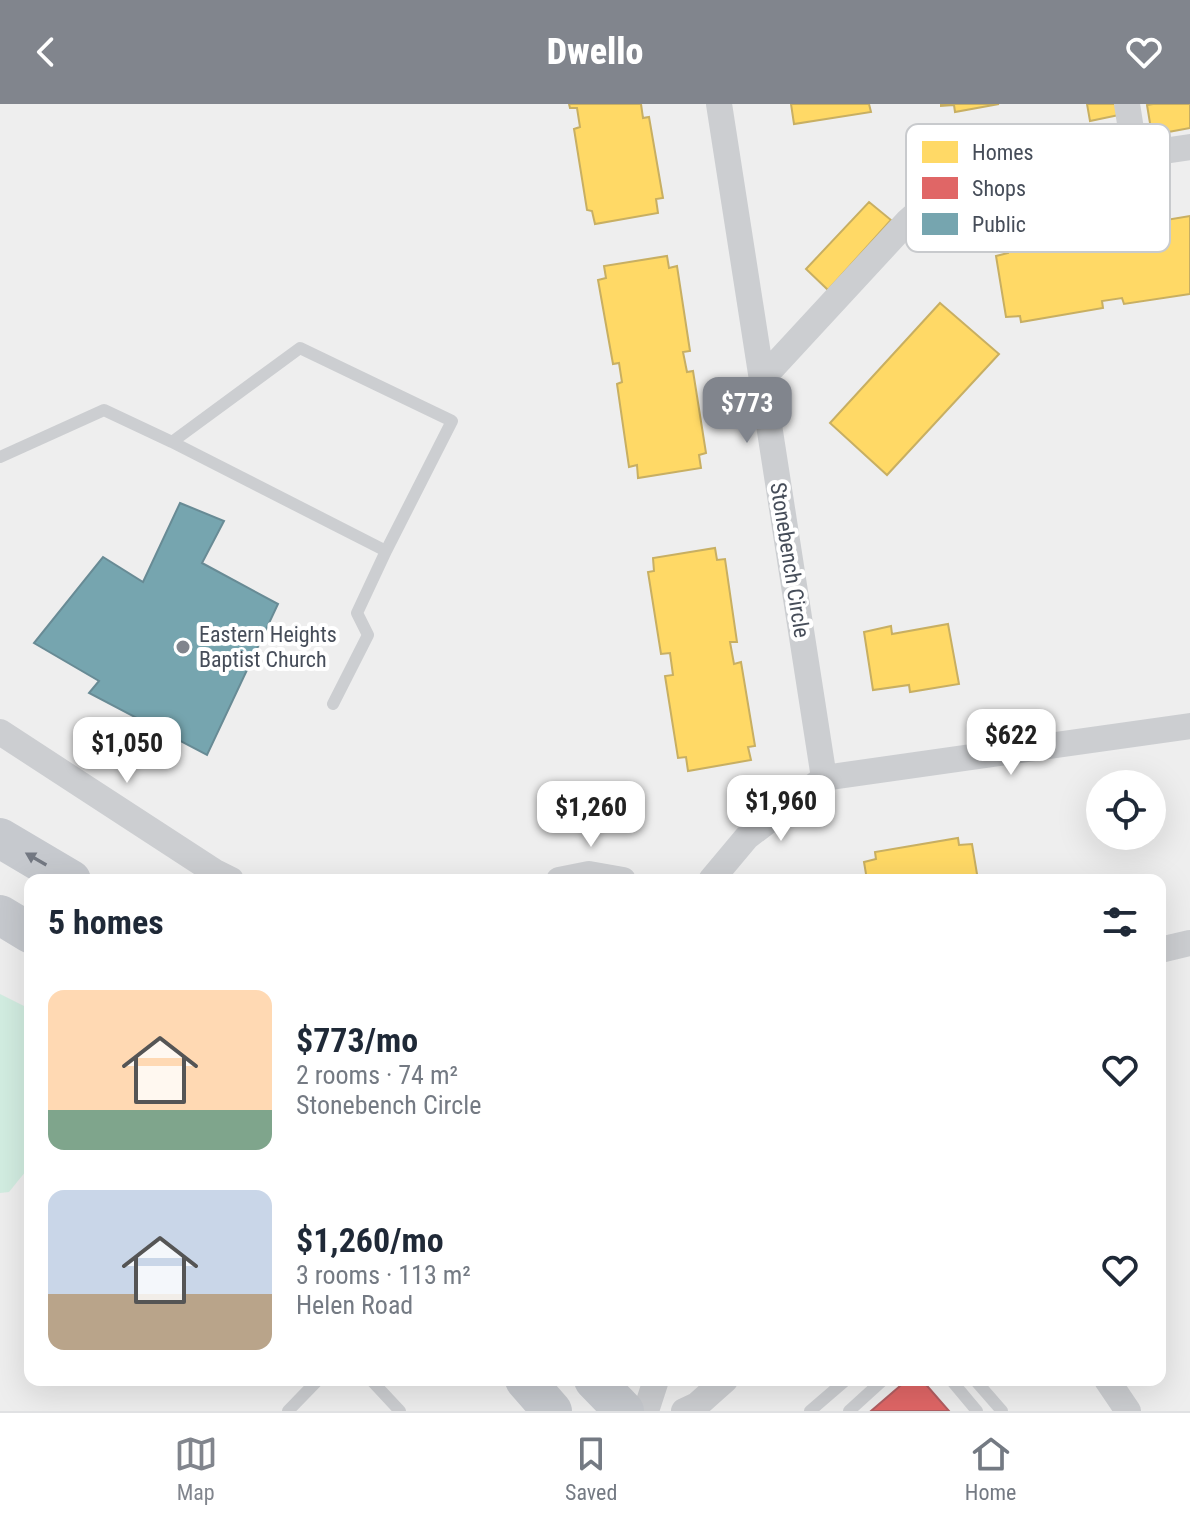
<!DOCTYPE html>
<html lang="en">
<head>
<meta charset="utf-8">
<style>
	body { margin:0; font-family:"Roboto Condensed",sans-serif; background:#f6f6f7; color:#1f2937; height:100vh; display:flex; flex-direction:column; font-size:30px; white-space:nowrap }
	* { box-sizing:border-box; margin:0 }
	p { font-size:26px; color:#747a83 }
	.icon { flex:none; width:44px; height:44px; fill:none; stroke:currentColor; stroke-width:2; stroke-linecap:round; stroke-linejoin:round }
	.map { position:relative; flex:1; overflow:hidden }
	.drawer { position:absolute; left:24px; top:770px; width:1142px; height:512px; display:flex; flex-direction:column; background:#fff; border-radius:16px; box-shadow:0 8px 32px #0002 }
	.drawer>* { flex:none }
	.tools { position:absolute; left:1086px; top:666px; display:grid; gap:16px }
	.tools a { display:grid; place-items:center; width:80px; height:80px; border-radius:50%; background:#fff; box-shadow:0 8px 32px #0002; font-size:40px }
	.price { position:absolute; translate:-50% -68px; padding:0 18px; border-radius:16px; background:#fff; color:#222; font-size:26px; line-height:52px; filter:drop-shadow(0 2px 4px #0008) }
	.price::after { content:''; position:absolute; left:50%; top:48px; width:24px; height:18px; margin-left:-12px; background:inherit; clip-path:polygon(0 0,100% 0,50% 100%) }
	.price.selected { background:#81858d; color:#fff }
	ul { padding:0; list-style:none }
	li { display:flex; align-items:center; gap:24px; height:200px; padding:0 24px }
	li span { display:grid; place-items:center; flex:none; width:224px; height:160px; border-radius:16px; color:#555 }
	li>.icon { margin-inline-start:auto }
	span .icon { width:96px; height:96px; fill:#fffc; stroke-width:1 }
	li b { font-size:34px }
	h2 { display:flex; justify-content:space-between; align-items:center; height:96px; padding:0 24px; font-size:34px }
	header { display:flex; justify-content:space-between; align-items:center; height:104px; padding:0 24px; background:#81858d; color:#fff; font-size:36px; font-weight:800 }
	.tab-bar { display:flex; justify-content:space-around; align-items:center; height:112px; border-top:2px solid #e0e1e3; background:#fff; font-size:22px; color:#747a83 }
	.tab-bar a { display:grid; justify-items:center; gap:4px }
	.tab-bar .selected { color:#81858d }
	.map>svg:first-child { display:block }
</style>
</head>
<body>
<header><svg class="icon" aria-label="back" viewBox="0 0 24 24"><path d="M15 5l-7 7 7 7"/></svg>Dwello<svg class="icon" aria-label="heart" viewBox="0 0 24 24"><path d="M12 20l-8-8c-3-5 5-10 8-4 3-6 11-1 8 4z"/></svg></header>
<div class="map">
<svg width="1190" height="1307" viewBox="0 0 1190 1307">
	<rect width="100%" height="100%" fill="#eee"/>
	<!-- green -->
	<path fill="#d2ede1" d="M0,890L30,905V1062L9,1088L0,1089Z"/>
	<!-- homes -->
	<path fill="#ffd966" stroke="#c8af62" stroke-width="2" d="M569,0H641L643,14L649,13L663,94L656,95L658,109L595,120L592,107L587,106L574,25L580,23L577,4H570Z
		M791,0H869L871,8L794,20Z
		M941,0H999L955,8L954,1L941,2Z
		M1087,0H1117L1119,11L1090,17Z
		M1153,0H1190V24L1152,31L1147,1Z
		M869,98L891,116L828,186L806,165Z
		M1190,112V190L1124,200L1122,194L1102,197L1103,204L1021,218L1020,212L1006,213L996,152L1008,149V142L1090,129L1092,135L1113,132L1112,125Z
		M667,152L669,164L677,162L690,247L683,248L687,268L693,267L706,349L699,351L701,364L638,374L637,361L629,363L617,280L622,278L619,259L613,260L598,176L606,174L604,162Z
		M940,199L999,250L887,371L830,319Z
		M715,444L717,456L725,455L737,538H730L734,560L741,558L755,642L748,643L751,656L688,667L686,653L678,654L665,572L673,571L670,549L661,550L648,468L654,467L653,454Z
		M948,520L959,580L910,588L909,581L873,586L864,528L891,522L892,530Z
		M958,734L959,741L972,740L978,776H867L864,758L876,755L875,748Z"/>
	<!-- shops -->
	<path fill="#e06666" stroke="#b25e62" stroke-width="2" d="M907,1276H922L949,1307H871Z"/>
	<!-- public -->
	<path fill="#76a5af" stroke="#688b95" stroke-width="2" d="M180,399L224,417L202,459L278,500L207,651L89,589L99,577L34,539L103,453L143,478Z"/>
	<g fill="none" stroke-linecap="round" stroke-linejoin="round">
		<!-- service -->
		<path stroke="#ccced1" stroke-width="12" d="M0,353L104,306L172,338L386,447L452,317L300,244L172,338
			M333,600L368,531L357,509L386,447
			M371,1276L400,1307
			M951,1276L977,1307
			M975,1276L1002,1307
			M288,1307L318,1276
			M810,1307L846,1276
			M849,1307L883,1276"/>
		<!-- minor -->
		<path stroke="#ccced1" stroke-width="26" d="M719,0L824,674
			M1127,0L1135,51
			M762,275L907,118L934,94L952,83L980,74L1190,43
			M0,628L215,768L231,776
			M559,776L589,770L623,776
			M711,776L747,733L824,674L1190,622
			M1160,846L1190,839
			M1107,1276L1128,1307
			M646,1307L656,1276
			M684,1307L697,1301L725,1276"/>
		<!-- primary -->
		<path stroke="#c6c9ce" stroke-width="40" d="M0,734L71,776
			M0,811L30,829
			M525,1276L552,1307
			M594,1276L624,1307"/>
	</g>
	<!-- one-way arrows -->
	<defs><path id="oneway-solid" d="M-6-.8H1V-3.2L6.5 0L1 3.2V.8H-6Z" transform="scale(2)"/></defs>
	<use fill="#737882" href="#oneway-solid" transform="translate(36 755) rotate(-150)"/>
	<!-- markers -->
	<circle fill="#81858d" stroke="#fff" stroke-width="3" cx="183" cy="543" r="8"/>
	<g text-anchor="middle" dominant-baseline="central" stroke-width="8" stroke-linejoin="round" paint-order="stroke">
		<!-- street labels -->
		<g font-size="22" fill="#464d59" stroke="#fff">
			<text transform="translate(790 456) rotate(81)">Stonebench Circle</text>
		</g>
		<!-- poi labels -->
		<g font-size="22" fill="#464d59" stroke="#fff" text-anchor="start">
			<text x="199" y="530">Eastern Heights<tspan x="199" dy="25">Baptist Church</tspan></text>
		</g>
	</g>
	<!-- legend -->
	<rect x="906" y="20" width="264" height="128" rx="12" fill="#fff" stroke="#c8cacd" stroke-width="2"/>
	<rect x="922" y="37" width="36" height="22" fill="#ffd966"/>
	<rect x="922" y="73" width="36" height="22" fill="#e06666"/>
	<rect x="922" y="109" width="36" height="22" fill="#76a5af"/>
	<g font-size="22" fill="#464d59">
		<text x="972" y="56">Homes</text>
		<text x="972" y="92">Shops</text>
		<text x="972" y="128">Public</text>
	</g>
</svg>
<div class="tools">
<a><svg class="icon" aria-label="locate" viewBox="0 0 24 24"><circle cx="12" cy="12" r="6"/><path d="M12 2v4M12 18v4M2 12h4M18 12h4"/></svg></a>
</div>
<b class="price selected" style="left:747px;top:341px">$773</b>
<b class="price" style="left:1011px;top:673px">$622</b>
<b class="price" style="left:127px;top:681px">$1,050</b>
<b class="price" style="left:781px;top:739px">$1,960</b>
<b class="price" style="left:591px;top:745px">$1,260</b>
<section class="drawer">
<h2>5 homes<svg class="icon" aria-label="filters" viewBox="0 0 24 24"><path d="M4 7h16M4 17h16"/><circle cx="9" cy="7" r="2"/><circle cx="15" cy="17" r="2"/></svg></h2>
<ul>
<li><span style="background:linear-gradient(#ffd9b3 75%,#7fa58c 0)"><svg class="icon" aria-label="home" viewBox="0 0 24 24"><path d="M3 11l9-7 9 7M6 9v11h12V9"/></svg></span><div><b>$773/mo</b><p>2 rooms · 74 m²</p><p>Stonebench Circle</p></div><svg class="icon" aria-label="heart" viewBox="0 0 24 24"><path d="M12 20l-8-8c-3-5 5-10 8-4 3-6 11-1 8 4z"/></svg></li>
<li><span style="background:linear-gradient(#c9d6e8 65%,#b9a48a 0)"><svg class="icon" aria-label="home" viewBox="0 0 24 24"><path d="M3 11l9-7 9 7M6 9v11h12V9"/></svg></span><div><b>$1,260/mo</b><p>3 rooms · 113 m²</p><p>Helen Road</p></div><svg class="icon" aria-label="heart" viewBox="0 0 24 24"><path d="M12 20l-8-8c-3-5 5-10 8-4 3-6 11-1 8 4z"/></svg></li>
</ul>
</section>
</div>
<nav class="tab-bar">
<a class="selected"><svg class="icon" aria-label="map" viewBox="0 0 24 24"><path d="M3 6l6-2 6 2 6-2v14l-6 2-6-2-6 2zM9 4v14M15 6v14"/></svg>Map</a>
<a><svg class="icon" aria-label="saved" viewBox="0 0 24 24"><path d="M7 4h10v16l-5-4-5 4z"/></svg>Saved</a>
<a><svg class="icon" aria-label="home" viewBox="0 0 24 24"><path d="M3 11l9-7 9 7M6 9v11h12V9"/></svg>Home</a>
</nav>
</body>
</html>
